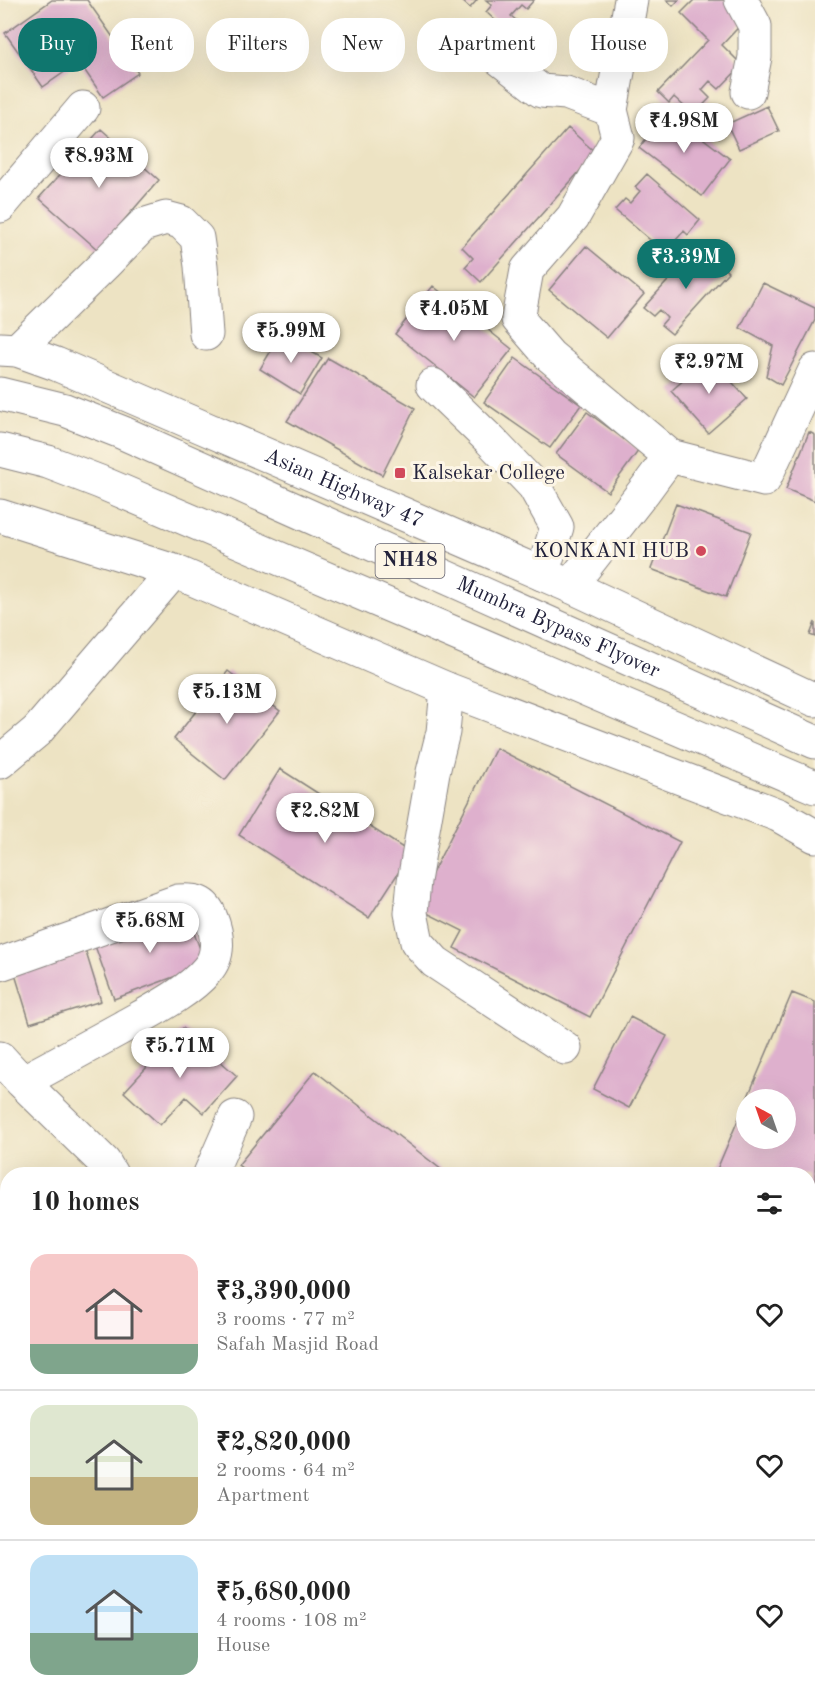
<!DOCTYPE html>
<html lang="en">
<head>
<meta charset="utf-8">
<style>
	body { margin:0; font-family:"Old Standard TT",serif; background:#f2f2f2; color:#222; height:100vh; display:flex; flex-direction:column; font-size:22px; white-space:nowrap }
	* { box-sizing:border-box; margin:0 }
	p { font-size:20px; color:#767676 }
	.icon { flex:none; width:33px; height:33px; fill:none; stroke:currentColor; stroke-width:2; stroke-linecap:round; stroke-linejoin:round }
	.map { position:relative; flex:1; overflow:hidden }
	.details { position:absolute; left:0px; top:1167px; width:816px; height:536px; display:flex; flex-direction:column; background:#fff; border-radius:24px 24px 0 0; box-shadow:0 6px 24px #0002 }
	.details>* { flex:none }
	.banner { position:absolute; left:18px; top:18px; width:780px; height:54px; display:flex; gap:12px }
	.needle { width:39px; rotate:320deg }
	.controls { position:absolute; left:736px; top:1089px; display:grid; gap:12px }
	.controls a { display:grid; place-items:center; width:60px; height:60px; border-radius:50%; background:#fff; box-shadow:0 6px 24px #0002; font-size:30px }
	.price { position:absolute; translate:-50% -51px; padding:0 14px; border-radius:21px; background:#fff; color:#222; font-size:20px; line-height:39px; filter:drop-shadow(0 2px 3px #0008) }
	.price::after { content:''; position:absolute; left:50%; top:36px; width:18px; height:14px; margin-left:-9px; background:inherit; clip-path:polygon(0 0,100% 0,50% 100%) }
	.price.current { background:#0f766e; color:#fff }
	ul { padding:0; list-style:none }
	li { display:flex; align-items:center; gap:18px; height:150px; padding:0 30px }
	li+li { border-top:2px solid #e0e0e0 }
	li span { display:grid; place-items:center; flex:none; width:168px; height:120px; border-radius:18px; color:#555 }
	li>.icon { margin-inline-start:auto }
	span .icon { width:72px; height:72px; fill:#fffc; stroke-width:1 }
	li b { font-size:26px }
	h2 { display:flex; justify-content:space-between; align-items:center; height:72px; padding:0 30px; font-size:26px }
	.tag { padding:0 21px; border-radius:24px; background:#fff; box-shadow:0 6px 24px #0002; font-size:21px; line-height:54px }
	.tag.current { background:#0f766e; color:#fff }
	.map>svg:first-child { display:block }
</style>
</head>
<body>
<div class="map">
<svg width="815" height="1702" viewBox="0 0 815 1702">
	<rect width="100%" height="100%" fill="#fcf5e5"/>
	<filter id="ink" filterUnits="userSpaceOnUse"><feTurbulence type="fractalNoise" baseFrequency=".0167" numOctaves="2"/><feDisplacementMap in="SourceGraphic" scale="12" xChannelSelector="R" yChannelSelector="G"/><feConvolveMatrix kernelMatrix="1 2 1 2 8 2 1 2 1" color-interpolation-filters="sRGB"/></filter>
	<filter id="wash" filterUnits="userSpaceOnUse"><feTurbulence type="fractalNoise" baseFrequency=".008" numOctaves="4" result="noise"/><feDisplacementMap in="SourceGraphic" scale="24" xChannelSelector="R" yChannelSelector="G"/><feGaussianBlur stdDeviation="1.35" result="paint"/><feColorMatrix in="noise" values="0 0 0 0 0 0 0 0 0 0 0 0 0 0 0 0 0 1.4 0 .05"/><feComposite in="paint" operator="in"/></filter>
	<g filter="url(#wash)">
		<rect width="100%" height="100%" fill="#ede3c3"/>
		<!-- forest -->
		<path fill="#74ac6b" stroke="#4b6753" stroke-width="1.5" d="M593,1695H651L667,1702H592Z"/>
		<g id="blocks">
			<!-- building -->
			<path fill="#deb0cd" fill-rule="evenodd" d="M52,0H87L138,73L103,97L79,62L43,87L5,33Z
				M461,0H477L470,8Z
				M486,0H534L526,9L521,5L511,16L516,20L507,31L486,12L492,5Z
				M667,0H679L673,6Z
				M694,0H728L747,18L722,45L742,65L719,89L710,81L702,90L710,98L688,121L682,115L687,109L674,97L669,103L658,92L708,40L681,13Z
				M767,106L779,131L739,149L727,124Z
				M667,111L730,159L702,196L639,148Z
				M568,128L596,153L481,282L465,267L473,258L462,247Z
				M101,129L159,180L98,250L39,198Z
				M647,174L700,220L688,235L684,231L675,241L679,245L669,256L615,210L625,199L630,203L640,191L635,187Z
				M586,246L644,294L607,338L549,290Z
				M700,246L708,254L703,259L712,268L717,262L728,272L672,334L661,325L667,318L659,310L653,316L643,308Z
				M763,283L815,308V320L781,385L766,376L773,346L740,328Z
				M433,286L512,349L474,397L395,334Z
				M281,334L322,358L300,394L260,369Z
				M710,357L747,399L708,433L671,391Z
				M328,358L415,408L382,475L287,421Z
				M515,358L581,405L550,448L484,402Z
				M587,412L639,450L608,492L556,454Z
				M809,432L815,435V501L786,489Z
				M676,504L751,532L726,597L651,569Z
				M815,622V637L810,635Z
				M228,671L280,711L225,780L174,739Z
				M496,748L680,842L590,1017L454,948L463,931L415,907Z
				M280,769L411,853L369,918L239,835Z
				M185,909L206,965L114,999L94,943Z
				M85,949L101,1001L30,1023L14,971Z
				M792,993L815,1002V1551L808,1549V1174H715ZM747,1100H786V1138H747Z
				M630,1017L667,1036L629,1108L593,1089Z
				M183,1028L237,1076L204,1113L186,1097L160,1125L124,1092Z
				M315,1071L447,1174H250L238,1165Z
				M0,1217L8,1218V1413L4,1412L0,1405Z
				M8,1632V1695H26L27,1702H0V1633Z"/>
		</g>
	</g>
	<g filter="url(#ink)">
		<use href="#blocks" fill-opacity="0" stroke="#88827f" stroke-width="1.5"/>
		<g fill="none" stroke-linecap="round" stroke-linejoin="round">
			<!-- minor-tunnel -->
			<path stroke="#c4bca8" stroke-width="33" stroke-dasharray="33 16" stroke-linecap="butt" d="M0,1590L8,1588"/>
			<defs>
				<path id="minor" d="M741,0L755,26V57L748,92
					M474,39L541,91L566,93L611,110L618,138L573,217L527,270L518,319L550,356L670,456
					M611,110L631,0
					M0,206L83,108
					M17,350L105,264L143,225L166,218L181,222L197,238L201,266L206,334
					M433,385L490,440L534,486L557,527L542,574
					M570,586L645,490L670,456L764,480L815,370
					M447,689L443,732L433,772L414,881L411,913L417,942L435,962L565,1048
					M0,762L37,731L174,571
					M0,964L178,901C195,900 205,901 211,918C218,935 220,956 207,970C188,993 149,1012 123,1027C90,1045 56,1064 22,1082
					M0,1058L22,1082L104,1162L111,1174
					M210,1174L235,1117
					M0,1530L8,1531
					M64,1695V1702"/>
				<g id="major">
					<path id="s1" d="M0,349L17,350L56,364L202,427L570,586L815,700"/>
					<path d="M0,516L174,571L447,689L778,815L815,836"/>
				</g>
				<g id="highway">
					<path id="s2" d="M0,394L65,410L121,432L815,742"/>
					<path d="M0,450L48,462L100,482L815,787"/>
				</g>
			</defs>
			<!-- minor casing -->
			<use href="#minor" stroke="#88827f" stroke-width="35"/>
			<!-- major casing -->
			<use href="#major" stroke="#88827f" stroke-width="35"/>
			<!-- highway casing -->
			<use href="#highway" stroke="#88827f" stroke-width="35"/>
			<!-- minor -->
			<use href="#minor" stroke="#fff" stroke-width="33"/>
			<!-- major -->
			<use href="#major" stroke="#fff" stroke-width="33"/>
			<!-- highway -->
			<use href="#highway" stroke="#fff" stroke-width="33"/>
		</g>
	</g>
	<!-- markers -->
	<g fill="#d1495b" stroke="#fcf5e5" stroke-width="2">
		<rect x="394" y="467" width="12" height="12" rx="3"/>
		<circle cx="701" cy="551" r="6"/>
	</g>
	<g text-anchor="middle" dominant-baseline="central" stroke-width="6" stroke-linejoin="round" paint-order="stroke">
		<!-- shield labels -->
		<rect fill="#fcf5e5" stroke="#63616e" stroke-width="1.5" x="375.5" y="544" width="69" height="34" rx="4.5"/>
		<g font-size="20" font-weight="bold" fill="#22223b">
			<text x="410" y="561">NH48</text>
		</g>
		<!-- poi labels -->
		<g font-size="21" fill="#22223b" stroke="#fcf5e5" text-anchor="start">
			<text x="412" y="473">Kalsekar College</text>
			<text x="689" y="551" text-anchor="end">KONKANI HUB</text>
		</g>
		<!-- street labels -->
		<g font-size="21" fill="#22223b" stroke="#fcf5e5">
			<text stroke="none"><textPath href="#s1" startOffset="372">Asian Highway 47</textPath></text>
			<text stroke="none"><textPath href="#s2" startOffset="606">Mumbra Bypass Flyover</textPath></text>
		</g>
	</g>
</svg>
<div class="controls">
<a><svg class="needle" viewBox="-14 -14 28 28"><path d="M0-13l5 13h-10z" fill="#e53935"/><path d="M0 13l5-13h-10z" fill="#767676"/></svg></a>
</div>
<b class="price" style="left:684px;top:154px">₹4.98M</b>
<b class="price" style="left:99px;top:189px">₹8.93M</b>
<b class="price current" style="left:686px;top:290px">₹3.39M</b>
<b class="price" style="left:454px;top:342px">₹4.05M</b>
<b class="price" style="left:291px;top:364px">₹5.99M</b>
<b class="price" style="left:709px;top:395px">₹2.97M</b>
<b class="price" style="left:227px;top:725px">₹5.13M</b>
<b class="price" style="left:325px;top:844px">₹2.82M</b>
<b class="price" style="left:150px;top:954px">₹5.68M</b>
<b class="price" style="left:180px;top:1079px">₹5.71M</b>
<div class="banner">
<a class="tag current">Buy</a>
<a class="tag">Rent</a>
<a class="tag">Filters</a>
<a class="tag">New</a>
<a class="tag">Apartment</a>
<a class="tag">House</a>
</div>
<section class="details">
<h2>10 homes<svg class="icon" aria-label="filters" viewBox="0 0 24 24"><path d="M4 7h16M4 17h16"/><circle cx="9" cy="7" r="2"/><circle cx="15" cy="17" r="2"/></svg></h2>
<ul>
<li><span style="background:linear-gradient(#f6c9c9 75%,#7fa58c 0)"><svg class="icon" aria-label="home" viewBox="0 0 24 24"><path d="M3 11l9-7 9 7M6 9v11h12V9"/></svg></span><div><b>₹3,390,000</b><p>3 rooms · 77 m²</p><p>Safah Masjid Road</p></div><svg class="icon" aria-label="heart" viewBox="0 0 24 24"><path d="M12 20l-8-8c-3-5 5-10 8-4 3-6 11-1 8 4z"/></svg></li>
<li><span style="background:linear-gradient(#dfe7d0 60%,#c2b280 0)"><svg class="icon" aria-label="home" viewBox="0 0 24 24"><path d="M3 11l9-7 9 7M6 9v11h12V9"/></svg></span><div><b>₹2,820,000</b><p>2 rooms · 64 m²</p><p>Apartment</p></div><svg class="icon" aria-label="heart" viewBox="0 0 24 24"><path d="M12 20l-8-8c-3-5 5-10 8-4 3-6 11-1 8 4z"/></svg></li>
<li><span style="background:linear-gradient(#bfe0f5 65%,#7fa58c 0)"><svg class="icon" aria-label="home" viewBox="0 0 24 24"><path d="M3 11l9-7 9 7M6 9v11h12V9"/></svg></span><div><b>₹5,680,000</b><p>4 rooms · 108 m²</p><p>House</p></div><svg class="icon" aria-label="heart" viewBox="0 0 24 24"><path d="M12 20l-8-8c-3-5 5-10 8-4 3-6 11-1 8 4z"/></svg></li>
</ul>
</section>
</div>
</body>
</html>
